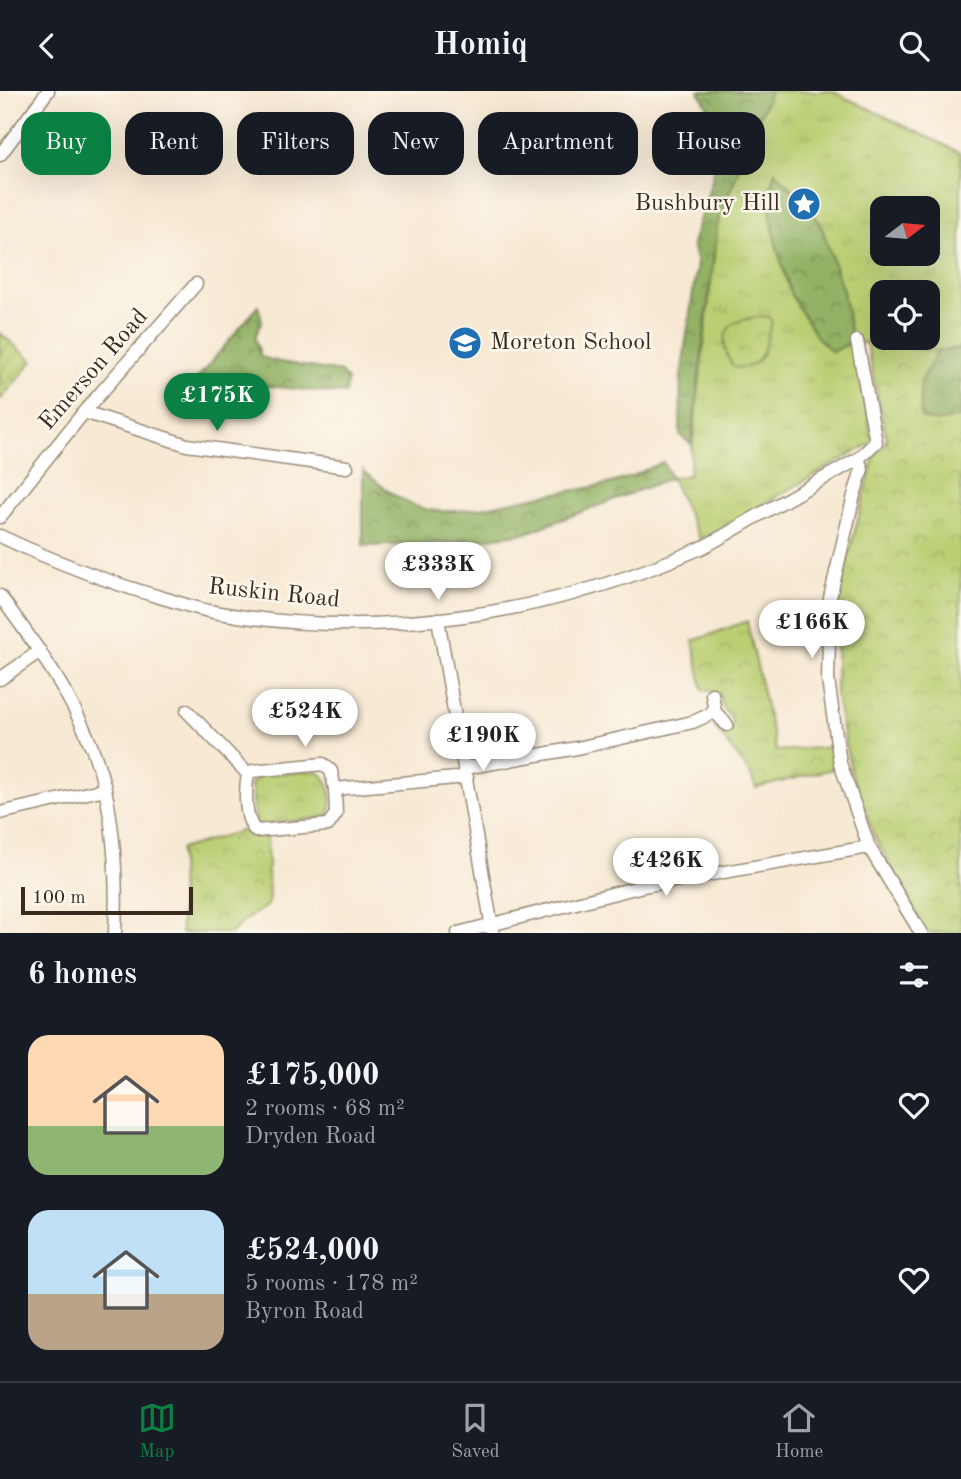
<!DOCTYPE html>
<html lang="en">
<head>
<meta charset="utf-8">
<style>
	body { margin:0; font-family:"Old Standard TT",serif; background:#242831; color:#f1f3f6; height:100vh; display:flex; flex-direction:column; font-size:26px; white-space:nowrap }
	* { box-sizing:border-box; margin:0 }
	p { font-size:23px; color:#9ea1a6 }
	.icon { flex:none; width:38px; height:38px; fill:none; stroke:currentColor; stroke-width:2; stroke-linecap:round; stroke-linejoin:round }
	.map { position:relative; height:842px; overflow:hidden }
	.drawer { display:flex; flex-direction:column; background:#171b24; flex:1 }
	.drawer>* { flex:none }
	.hud { position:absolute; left:21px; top:21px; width:920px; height:63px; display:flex; gap:14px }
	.needle { width:46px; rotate:74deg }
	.buttons { position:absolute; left:870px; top:105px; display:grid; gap:14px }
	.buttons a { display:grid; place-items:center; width:70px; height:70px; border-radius:14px; background:#171b24; box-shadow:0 7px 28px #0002; font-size:35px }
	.scale { position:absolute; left:21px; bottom:18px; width:172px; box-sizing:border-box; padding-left:7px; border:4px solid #3b2a1e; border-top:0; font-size:19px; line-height:24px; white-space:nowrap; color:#3b2a1e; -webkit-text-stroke:5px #fbf7ec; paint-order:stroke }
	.price { position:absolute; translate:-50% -60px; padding:0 16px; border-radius:24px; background:#fff; color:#222; font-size:23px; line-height:46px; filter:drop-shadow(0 2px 4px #0008) }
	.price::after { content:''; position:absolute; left:50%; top:42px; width:21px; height:16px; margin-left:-10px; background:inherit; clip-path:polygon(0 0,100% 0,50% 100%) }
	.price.current { background:#0b8043; color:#fff }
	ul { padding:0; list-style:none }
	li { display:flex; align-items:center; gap:21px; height:175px; padding:0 28px }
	li span { display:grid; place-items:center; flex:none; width:196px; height:140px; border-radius:21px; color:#555 }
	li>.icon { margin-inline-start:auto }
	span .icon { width:84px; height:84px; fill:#fffc; stroke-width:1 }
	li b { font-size:30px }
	h2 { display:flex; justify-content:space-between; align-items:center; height:84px; padding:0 28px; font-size:30px }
	.pill { padding:0 24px; border-radius:21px; background:#171b24; box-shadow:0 7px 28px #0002; font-size:24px; line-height:63px }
	.pill.current { background:#0b8043; color:#fff }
	header { display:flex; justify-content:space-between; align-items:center; height:91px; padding:0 28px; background:#171b24; font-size:32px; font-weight:800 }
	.tab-bar { display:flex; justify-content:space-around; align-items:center; height:98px; border-top:2px solid #363941; background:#171b24; font-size:19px; color:#9ea1a6 }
	.tab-bar a { display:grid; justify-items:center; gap:4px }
	.tab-bar .current { color:#0b8043 }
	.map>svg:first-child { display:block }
</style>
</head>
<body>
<header><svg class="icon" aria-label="back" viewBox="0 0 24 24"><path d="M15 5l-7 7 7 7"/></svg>Homiq<svg class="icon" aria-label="search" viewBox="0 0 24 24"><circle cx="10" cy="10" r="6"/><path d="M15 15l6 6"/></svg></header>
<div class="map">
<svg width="961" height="842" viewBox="0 0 961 842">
	<defs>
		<pattern id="grass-tufts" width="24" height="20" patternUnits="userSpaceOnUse" patternTransform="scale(1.75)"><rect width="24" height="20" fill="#bacf73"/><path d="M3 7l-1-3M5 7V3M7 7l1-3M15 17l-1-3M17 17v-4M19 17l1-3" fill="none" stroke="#a1b263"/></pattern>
		<pattern id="forest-crowns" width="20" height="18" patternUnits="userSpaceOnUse" patternTransform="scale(1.75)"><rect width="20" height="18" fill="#93b265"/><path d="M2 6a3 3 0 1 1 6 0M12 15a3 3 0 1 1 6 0" fill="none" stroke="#799153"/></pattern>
		<pattern id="park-crowns" width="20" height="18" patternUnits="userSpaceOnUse" patternTransform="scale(1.75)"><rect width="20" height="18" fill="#bacf73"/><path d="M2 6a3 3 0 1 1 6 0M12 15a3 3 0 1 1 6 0" fill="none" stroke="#a1b263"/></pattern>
		<pattern id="garden-furrows" width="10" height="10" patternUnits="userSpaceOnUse" patternTransform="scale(1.75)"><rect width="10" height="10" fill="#bacf73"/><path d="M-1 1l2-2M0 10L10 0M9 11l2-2" fill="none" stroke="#a1b263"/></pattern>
	</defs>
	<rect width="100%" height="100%" fill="#fbf7ec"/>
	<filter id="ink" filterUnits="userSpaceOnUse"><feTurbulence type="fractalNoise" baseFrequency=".0143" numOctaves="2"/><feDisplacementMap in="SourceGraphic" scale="14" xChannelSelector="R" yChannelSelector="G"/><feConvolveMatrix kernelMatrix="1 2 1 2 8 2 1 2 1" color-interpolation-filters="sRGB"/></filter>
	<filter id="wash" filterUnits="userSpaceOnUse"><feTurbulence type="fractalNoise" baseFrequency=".00686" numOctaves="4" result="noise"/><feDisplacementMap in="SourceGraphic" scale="28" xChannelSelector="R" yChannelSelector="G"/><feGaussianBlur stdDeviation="1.57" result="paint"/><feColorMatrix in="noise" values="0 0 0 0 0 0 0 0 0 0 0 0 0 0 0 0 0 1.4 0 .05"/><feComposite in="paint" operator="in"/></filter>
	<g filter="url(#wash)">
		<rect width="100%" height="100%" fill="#f7e9d3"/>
		<!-- grass -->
		<path fill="url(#grass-tufts)" stroke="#7a7c48" stroke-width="2" fill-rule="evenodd" d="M770,0H832L961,62V257L937,260L853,251L873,351L700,449L671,387L689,384L718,130ZM775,80L820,131L791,204L776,153L768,105ZM882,117H928V163H882ZM882,201H928V247H882Z
			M317,680C331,689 336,712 327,726L258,734L255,730L251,692L261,684Z"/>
		<!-- forest -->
		<path fill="url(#forest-crowns)" stroke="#676e42" stroke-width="2" d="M699,0H770L718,130L691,353L680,344L681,285L697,173L692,153L712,89L720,52L712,24Z
			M775,80L820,131L843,200L852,251L832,261L816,245L791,204L776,153L768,105Z
			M258,215L262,229L255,247L261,266L280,271L340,281L347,289L345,303L197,288Z
			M961,257V326L936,331L921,327L920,292L937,260Z
			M663,371L671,387L526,442L451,452L363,455V379C383,397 408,418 437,420C468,422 498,413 528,407C551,402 575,400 598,395C621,391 642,381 663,371Z"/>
		<!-- park -->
		<path fill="url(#park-crowns)" stroke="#7a7c48" stroke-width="2" d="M763,225L769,226L772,231C764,255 765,280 734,276C724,264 719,241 735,232C744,227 753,226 763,225Z
			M866,251L937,260L920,292L921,327L936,331L961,326V842H926L874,745L851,681L836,606L837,509L874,366L887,349Z
			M747,530L776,660L833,656L836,677L756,697L750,682L713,634L727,641L733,630L723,617L719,602L703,599L693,550Z
			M244,739L247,745L267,746L269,813L245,829L231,842H181L180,758Z"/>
		<!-- garden -->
		<path fill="url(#garden-furrows)" stroke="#7a7c48" stroke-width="2" d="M0,242L33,270L0,309Z"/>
	</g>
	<g filter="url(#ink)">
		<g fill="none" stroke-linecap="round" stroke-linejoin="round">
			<defs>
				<path id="street" d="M0,64L48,0
					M84,321L187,354L347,376
					M858,368L862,378L854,404L830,507L828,589L840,672L869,756L921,842
					M0,426L84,321L196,193
					M0,445C53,470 107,491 163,507C180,512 197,518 214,521C377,551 550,524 701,457C718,449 735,438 752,428C787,408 822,388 858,368L876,351L857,250
					M0,505C43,563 88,626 105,698C115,744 117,795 115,842
					M438,528L493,842
					M0,588L40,560
					M712,603L715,621
					M187,620L248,683C245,699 244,729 256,740L328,734L336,723L335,698L467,686
					M465,677L577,657L693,631L715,621L727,634
					M248,683L252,680L323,673L331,680L335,698
					M0,722L105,698
					M458,842L643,795L869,756"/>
			</defs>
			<!-- street casing -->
			<use href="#street" stroke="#998a78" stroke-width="15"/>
			<!-- street -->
			<use href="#street" stroke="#fff" stroke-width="12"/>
		</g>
	</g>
	<!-- icons -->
	<defs>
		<symbol id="sight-disc" viewBox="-11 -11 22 22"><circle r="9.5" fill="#1f6fb2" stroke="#fbf7ec"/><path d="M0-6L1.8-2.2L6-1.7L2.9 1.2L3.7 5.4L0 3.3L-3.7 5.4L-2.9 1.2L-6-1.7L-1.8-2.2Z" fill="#fff"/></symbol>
		<symbol id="school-disc" viewBox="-11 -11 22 22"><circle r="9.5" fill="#1f6fb2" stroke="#fbf7ec"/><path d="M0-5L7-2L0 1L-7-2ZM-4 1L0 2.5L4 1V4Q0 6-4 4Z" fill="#fff"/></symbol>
	</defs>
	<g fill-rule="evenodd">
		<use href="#sight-disc" x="785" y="94" width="38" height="38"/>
		<use href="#school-disc" x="446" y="233" width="38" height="38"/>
	</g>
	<g text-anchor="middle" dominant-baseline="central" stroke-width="5" stroke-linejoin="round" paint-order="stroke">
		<!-- poi labels -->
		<g font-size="24" fill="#3b2a1e" stroke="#fbf7ec" text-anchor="end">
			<text x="780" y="113">Bushbury Hill</text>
			<text x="490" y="252" text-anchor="start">Moreton School</text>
		</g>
		<!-- street labels -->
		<g font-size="24" fill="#3b2a1e" stroke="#fbf7ec">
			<text transform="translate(94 279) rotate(-49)">Emerson Road</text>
			<text transform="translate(274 503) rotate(6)">Ruskin Road</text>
		</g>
	</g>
</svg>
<div class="buttons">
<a><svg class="needle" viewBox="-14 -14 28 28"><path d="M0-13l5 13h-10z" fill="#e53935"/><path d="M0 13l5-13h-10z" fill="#9ea1a6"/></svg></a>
<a><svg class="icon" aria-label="locate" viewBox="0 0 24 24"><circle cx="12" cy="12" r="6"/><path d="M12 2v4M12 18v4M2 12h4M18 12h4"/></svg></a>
</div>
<div class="scale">100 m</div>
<b class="price current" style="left:217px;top:342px">£175K</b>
<b class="price" style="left:438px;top:511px">£333K</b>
<b class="price" style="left:812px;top:569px">£166K</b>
<b class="price" style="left:305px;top:658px">£524K</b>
<b class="price" style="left:483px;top:682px">£190K</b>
<b class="price" style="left:666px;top:807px">£426K</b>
<div class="hud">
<a class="pill current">Buy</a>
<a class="pill">Rent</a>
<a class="pill">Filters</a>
<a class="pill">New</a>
<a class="pill">Apartment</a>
<a class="pill">House</a>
</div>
</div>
<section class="drawer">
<h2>6 homes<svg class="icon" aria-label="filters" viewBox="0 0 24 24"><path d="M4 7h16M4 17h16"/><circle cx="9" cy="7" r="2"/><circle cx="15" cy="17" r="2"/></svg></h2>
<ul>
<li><span style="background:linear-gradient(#ffd9b3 65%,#8fb573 0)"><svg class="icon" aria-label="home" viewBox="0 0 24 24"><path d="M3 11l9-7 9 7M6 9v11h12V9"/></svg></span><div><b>£175,000</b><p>2 rooms · 68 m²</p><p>Dryden Road</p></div><svg class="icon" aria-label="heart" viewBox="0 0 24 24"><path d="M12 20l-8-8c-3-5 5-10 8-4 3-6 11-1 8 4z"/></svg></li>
<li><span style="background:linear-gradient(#bfe0f5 60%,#b9a48a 0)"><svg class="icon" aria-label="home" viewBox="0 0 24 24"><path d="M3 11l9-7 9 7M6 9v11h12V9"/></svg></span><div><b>£524,000</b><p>5 rooms · 178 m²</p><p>Byron Road</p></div><svg class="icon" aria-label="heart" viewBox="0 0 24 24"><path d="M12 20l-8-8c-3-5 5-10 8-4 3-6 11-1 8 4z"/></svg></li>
</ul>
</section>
<nav class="tab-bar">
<a class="current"><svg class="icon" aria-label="map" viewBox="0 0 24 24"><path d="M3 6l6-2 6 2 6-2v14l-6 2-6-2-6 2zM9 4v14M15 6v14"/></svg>Map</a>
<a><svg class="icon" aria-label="saved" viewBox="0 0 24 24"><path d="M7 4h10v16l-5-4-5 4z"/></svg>Saved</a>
<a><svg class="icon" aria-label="home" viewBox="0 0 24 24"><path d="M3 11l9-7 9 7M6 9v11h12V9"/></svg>Home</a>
</nav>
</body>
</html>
